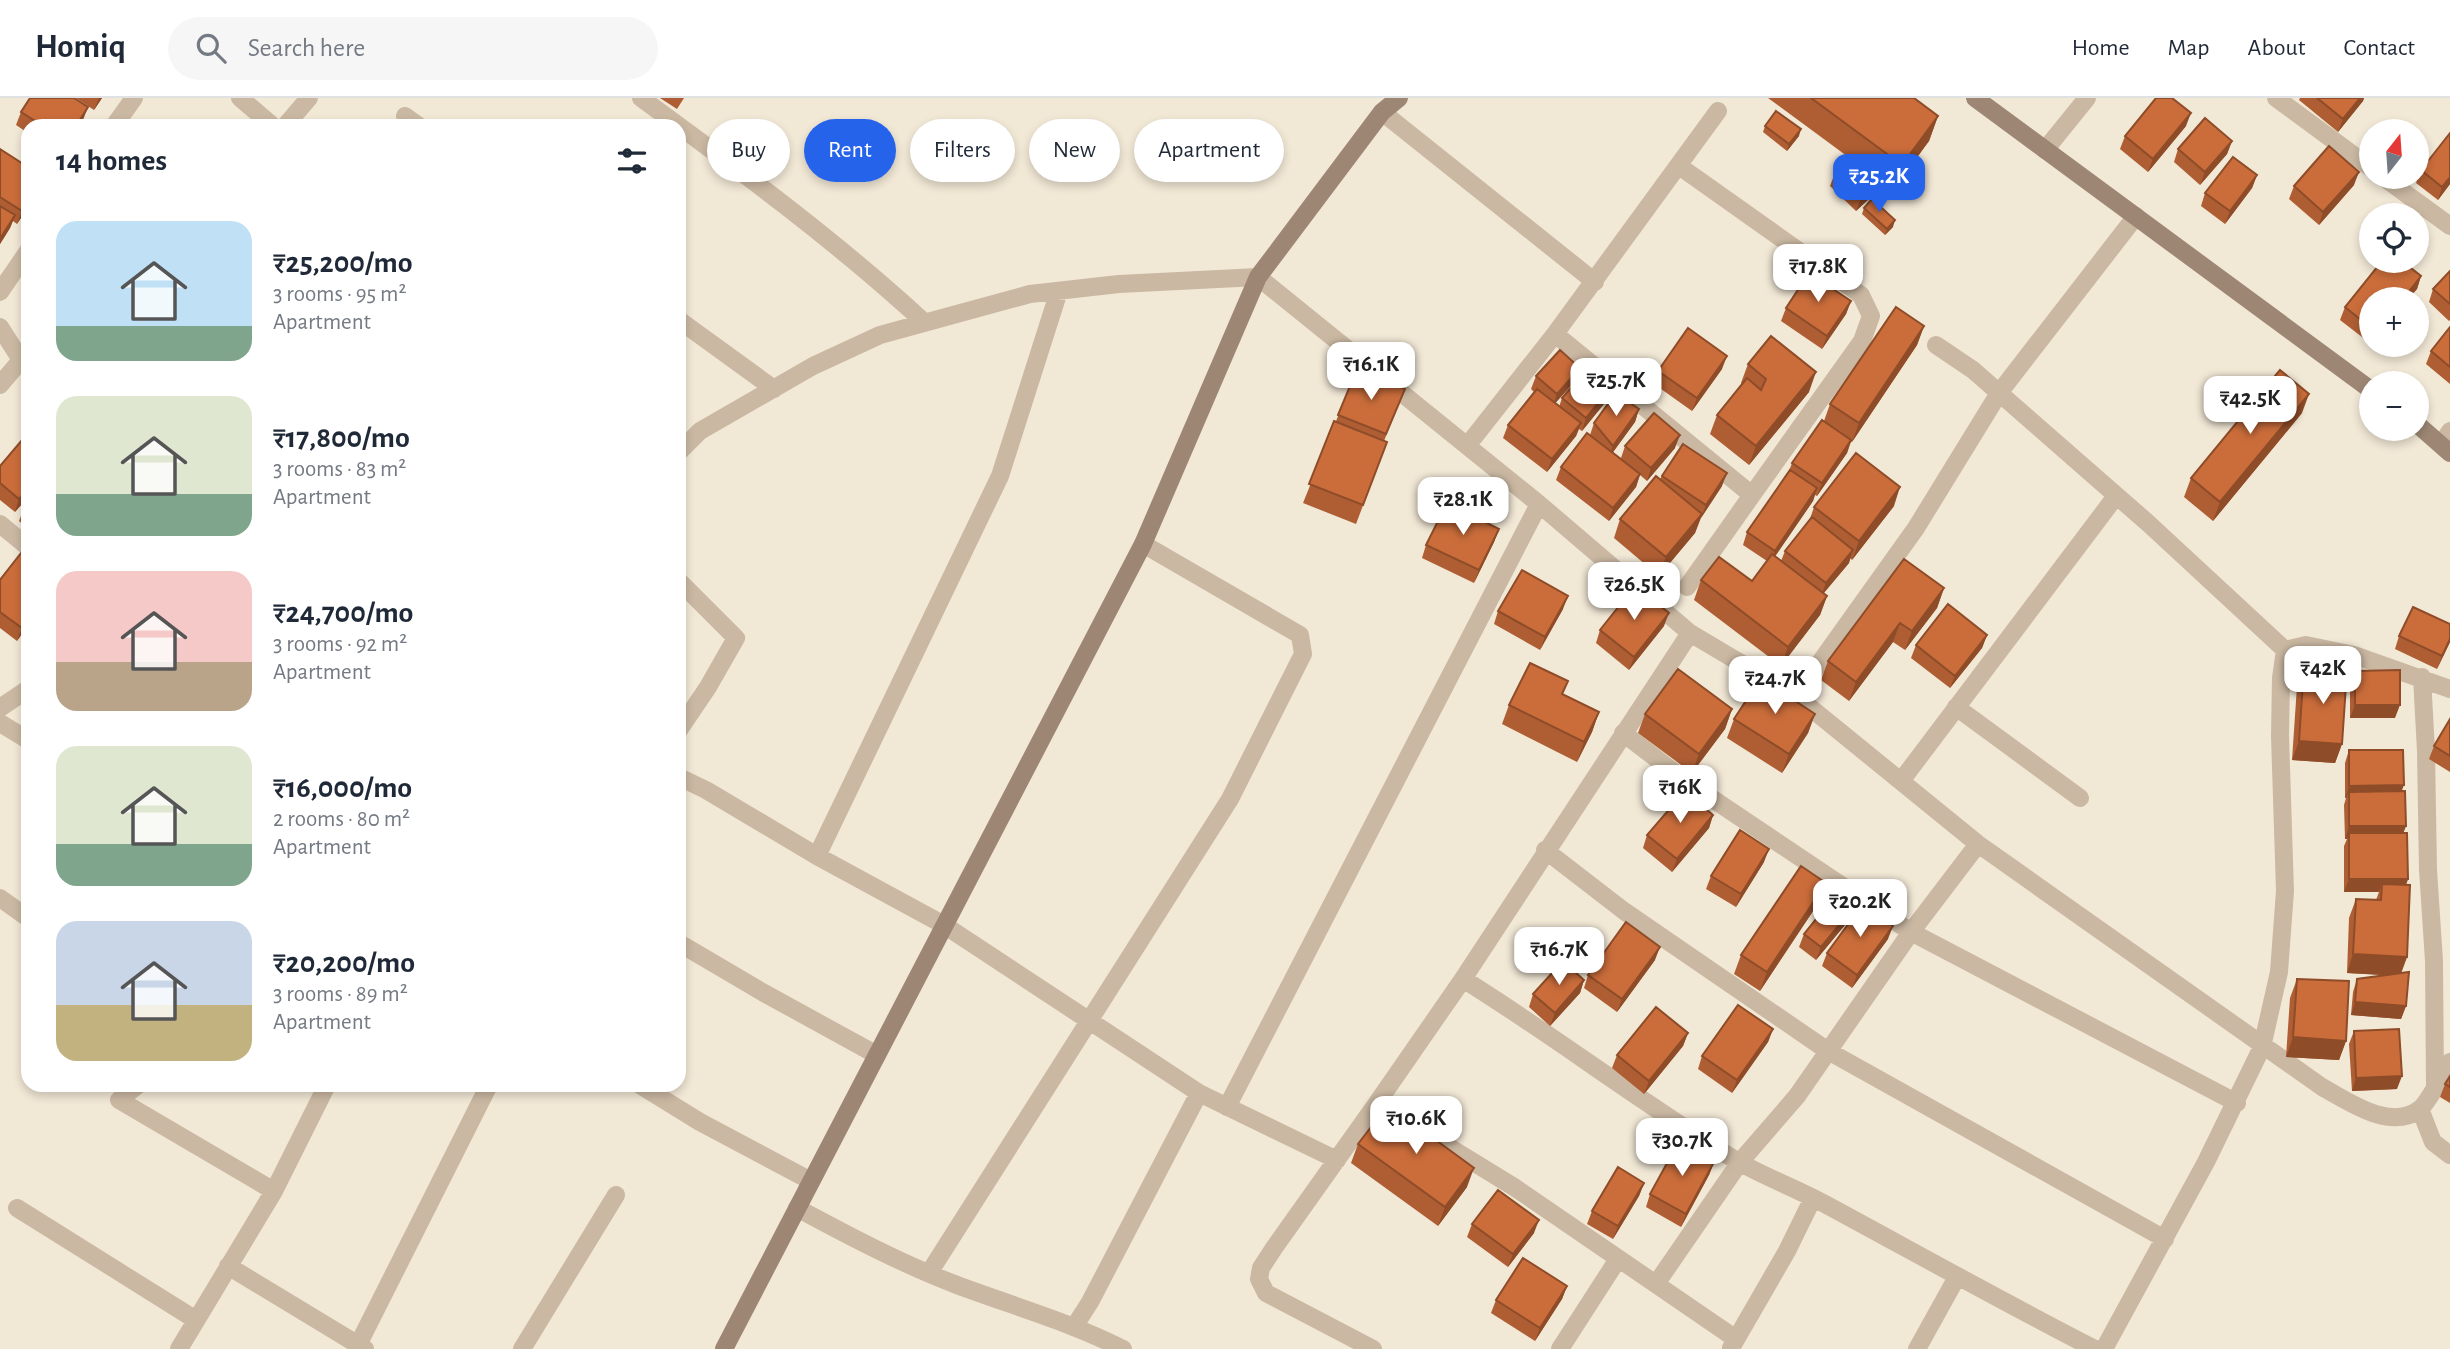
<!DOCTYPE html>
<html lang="en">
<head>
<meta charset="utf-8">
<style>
	body { margin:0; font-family:"Alegreya Sans",sans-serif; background:#f6f6f7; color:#1f2937; height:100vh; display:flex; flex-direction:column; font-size:26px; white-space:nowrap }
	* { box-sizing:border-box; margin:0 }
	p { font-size:23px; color:#747a83 }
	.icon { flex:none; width:38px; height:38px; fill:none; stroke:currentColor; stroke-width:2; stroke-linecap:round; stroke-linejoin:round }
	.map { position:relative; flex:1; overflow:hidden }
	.panel { position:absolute; left:21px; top:21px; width:665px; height:973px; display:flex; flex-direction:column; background:#fff; border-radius:21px; box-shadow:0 4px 10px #0003 }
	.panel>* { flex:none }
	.hud { position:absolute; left:707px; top:21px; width:665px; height:63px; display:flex; gap:14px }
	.needle { width:46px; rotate:17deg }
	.tools { position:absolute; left:2359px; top:21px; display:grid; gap:14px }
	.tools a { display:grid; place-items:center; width:70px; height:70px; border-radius:50%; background:#fff; box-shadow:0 4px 10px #0003; font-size:35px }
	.price { position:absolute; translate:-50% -60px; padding:0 16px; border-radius:14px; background:#fff; color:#222; font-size:23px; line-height:46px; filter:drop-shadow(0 2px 4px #0008) }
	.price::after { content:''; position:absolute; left:50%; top:42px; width:21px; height:16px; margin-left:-10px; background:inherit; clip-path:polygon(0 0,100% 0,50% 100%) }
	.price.selected { background:#2563eb; color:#fff }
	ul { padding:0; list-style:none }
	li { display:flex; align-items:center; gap:21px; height:175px; padding:0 35px }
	li span { display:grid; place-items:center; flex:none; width:196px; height:140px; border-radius:21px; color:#555 }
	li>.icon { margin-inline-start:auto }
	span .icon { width:84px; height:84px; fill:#fffc; stroke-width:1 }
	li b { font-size:30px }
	h2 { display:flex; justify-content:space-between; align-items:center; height:84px; padding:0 35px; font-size:30px }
	.tag { padding:0 24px; border-radius:32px; background:#fff; box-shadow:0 4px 10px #0003; font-size:24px; line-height:63px }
	.tag.selected { background:#2563eb; color:#fff }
	header { display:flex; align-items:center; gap:42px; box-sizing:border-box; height:98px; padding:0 35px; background:#fff; border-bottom:2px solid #e0e1e3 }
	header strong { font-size:33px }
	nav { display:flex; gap:38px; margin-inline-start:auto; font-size:24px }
	.search { width:490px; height:63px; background:#f6f6f7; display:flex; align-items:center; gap:18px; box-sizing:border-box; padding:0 24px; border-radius:38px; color:#747a83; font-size:26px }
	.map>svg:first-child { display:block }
</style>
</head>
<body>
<header>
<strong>Homiq</strong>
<div class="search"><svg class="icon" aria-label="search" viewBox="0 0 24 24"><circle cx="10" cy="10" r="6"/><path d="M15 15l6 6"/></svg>Search here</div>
<nav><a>Home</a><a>Map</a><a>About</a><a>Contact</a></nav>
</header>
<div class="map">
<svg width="2450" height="1251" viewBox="0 0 2450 1251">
	<rect width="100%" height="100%" fill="#f2e8d6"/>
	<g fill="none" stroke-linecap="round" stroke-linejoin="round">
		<!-- street -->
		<path stroke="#cab8a2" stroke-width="18" d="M240,0L273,28
			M641,0C738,71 835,142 924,224
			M2276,0L2371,70
			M1382,14L1595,184
			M405,18L419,28
			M114,28L134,0
			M285,28L309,0
			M2045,52L2087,0
			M1679,68L1861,197L1871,218L1862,243L1752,397
			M2383,79L2450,128
			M0,194L28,153
			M679,222L774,291
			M0,229L21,262L28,264
			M1936,247L1973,272L2149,426L2285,552
			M0,287L21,262
			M2441,347L2450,333
			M1467,348L1555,236
			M679,354L700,333L813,268L880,237L1030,196L1119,186L1258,179L1539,406L1690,535L1796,598L1978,746L2322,989C2348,1003 2390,1034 2420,1011C2428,1005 2444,974 2450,964
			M0,426L28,449
			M679,483L736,540L708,589L679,632
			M1687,489L1752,397L1555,236L1718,13
			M2422,579L2426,653L2428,772L2434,863L2435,988
			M1796,598L1916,430L1999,295L2136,118
			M1956,609L2080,700
			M0,610L28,591
			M0,625L28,642
			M1623,635L1683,681L1911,834L2237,1005
			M679,679L706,692L817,758L944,827L1199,995L1337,1062
			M1901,683L2116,398
			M1545,752L1624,813L1828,953L2165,1141
			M817,758L1000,378L1059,193
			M0,800L28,820
			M679,845L764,895L877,957
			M1463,881C1556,939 1643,1006 1737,1063C1765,1079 1795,1090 1823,1105C1914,1154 2003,1204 2095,1251
			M138,987L119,1002L274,1093
			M640,987L700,1024L811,1083
			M1377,1005L1463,881L1690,535
			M1227,1009L1539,406
			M2420,1011L2433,1044L2450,1057
			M17,1110L196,1222
			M797,1110C849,1138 902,1166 957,1187C1013,1208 1070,1224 1123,1251
			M228,1168L365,1251
			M929,1175L1230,701L1303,556L1300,537L1143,446
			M1656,1186L1740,1064L1797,998L1911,834L1978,746
			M1074,1229L1090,1204L1199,995
			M358,1247L489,987
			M1731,1250L1787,1153L1813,1100
			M179,1251L274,1093L327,987
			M522,1251L616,1097
			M1373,1251L1266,1195L1259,1181L1261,1170L1274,1150L1377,1005L1514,1089L1736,1241
			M1560,1251L1618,1161
			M1917,1251L1957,1179
			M2104,1251L2206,1064L2262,949L2279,874L2285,793L2280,638L2281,580L2285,552L2306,547L2354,557L2450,591"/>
		<!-- secondary -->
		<path stroke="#9d8774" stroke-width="18" d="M1975,0L2371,292
			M2417,326L2450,355
			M724,1251L1143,446L1258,179L1382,14L1399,0"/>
	</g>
	<!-- wall -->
	<path fill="#af5e33" d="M76,0H102L94,12Z
		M660,0H684L677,11Z
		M1768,0H1914L1938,18L1929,43L1893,92Z
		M2300,0H2364L2363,3L2338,34L2299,2Z
		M21,14L83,22L79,28H28V35L16,27Z
		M1765,28L1799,38L1787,53L1763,34Z
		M2186,28L2148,74L2120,51L2125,38Z
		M2232,43L2227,56L2200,87L2174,64L2178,51Z
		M0,51L28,69V109L17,126L13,123L10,130L0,146Z
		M2421,72L2450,86L2438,102L2416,85Z
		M1835,75L1871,99L1856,113L1830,88Z
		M2257,77L2252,90L2225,126L2201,108L2205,95Z
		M2354,87L2319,127L2289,101L2294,88Z
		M1864,110L1893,129L1885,137L1862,116Z
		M2450,173V222L2449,223L2429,204L2433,191Z
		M2421,178L2417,191L2408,201H2371V246L2340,222L2345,209Z
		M1851,203L1846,216L1822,251L1781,223L1786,210Z
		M1924,228L1917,247L1852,344H1851L1847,355L1817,398L1815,397L1813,403L1775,458L1781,463L1785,453L1809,424L1814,409L1894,408L1852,462L1850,460L1849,465L1824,495L1827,498L1820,517L1781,568L1694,502L1701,482L1752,483L1767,463L1743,447L1747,434L1789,373L1792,365L1824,323L1830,306Z
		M2450,229V286L2426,266L2431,253Z
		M1748,266L1809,294L1749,367L1710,336L1717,317L1742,286L1741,285Z
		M1580,270L1575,283L1555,305L1559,309L1562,300L1608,301L1582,333L1579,331L1576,338L1547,374L1503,340L1508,327L1534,294L1531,291L1536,278Z
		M1357,271L1405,291L1384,343L1387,344L1356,426L1303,405Z
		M1722,271L1692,313L1654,286L1658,273Z
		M1639,311L1635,324L1613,354L1621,360L1625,348L1675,350L1647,383L1640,377L1636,389L1609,423L1556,382L1561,369L1590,337L1594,325Z
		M2302,315L2213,423L2184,399L2191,380Z
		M28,335V399L15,414L0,402V368Z
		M1662,378L1722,388L1701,420L1695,435L1659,478L1614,440L1620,421L1660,381Z
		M28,405V431L19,423L24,410Z
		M1499,431L1494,444L1474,485L1422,460L1426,447Z
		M0,482L28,527L17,543L0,530Z
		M1944,490L1937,510L1905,552L1893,544L1849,603L1821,582L1828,563Z
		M1563,511L1540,552L1494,526L1498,513Z
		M1664,528L1629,572L1596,545L1600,532Z
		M1987,537L1982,550L1950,590L1911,560L1916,547Z
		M2399,538L2450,544L2437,571L2395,551Z
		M2304,569L2342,646L2335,665L2292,662L2297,588Z
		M2355,573L2395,620H2350V586Z
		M1563,597L1599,614L1592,634L1577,664L1502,626L1509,607Z
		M1732,611L1725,631L1692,675L1638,635L1645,616Z
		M1815,616L1808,635L1782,675L1727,640L1734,621Z
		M2450,621V674L2429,661L2434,648Z
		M2349,652L2402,693L2406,728L2403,735L2408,781L2406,787L2407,859L2401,875L2406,908L2401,921L2351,917L2353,894L2357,881L2386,877L2347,875L2349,820L2356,801L2376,802L2379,794H2344V748L2347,741H2345L2344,707L2346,700H2345V665Z
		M1713,717L1709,730L1672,774L1643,750L1647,737Z
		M1764,764L1736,809L1706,791L1711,778Z
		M1826,785L1819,804L1760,893L1734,876L1741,857Z
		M1854,809L1849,822L1816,862L1799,849L1804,836Z
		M1888,841L1852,890L1822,868L1827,855Z
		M1655,862L1617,914L1584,890L1588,877Z
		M2297,881L2346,943L2339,962L2286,959L2290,900Z
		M1584,882L1580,895L1550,928L1529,909L1533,896Z
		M1773,931L1768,944L1732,995L1698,971L1702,958Z
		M2354,933L2397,991L2352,993L2349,946Z
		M1688,935L1683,948L1644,996L1612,970L1617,957Z
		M2450,978V1005L2440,999L2445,986Z
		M1358,1046L1467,1089L1438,1128L1351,1065Z
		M1714,1064L1709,1077L1681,1129L1646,1109L1650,1096Z
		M1644,1085L1639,1098L1613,1141L1587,1126L1592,1113Z
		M1472,1126L1534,1135L1508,1169L1467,1139Z
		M1567,1188L1562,1201L1535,1243L1491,1215L1496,1202Z"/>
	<!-- shaded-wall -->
	<path fill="#8e4c29" d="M99,0H102L94,12Z
		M2360,0H2364L2363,3L2338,34L2343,21Z
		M88,9L83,22L79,28H76Z
		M2191,15L2186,28L2148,74L2153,61Z
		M1938,18L1929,43L1893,92L1902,67Z
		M1801,31L1799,38L1787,53L1789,46Z
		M2232,43L2227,56L2200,87L2205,74Z
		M2359,74L2354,87L2319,127L2323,114Z
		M2257,77L2252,90L2225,126L2230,113Z
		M2450,79V86L2438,102L2442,89Z
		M1875,86L1871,99L1856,113L1861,100Z
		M28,104V109L17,126L22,113Z
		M15,117L10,130L0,146V141Z
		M1895,122L1893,129L1885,137L1887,131Z
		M2421,178L2417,191L2408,201H2403Z
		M1851,203L1846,216L1822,251L1827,238Z
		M1924,228L1917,247L1852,344L1859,325Z
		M1727,258L1722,271L1692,313L1697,300Z
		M1580,270L1575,283L1552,309L1557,296Z
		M1816,274L1809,294L1749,367L1756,348Z
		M1612,288L1608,301L1582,333L1586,320Z
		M2309,296L2302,315L2213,423L2220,404Z
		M1639,311L1635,324L1608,361L1613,348Z
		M1581,325L1576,338L1547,374L1552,361Z
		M1680,337L1675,350L1647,383L1651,370Z
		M1851,342L1847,355L1817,398L1822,385Z
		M1727,375L1722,388L1701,420L1706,407Z
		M1640,376L1636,389L1609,423L1613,410Z
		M1900,389L1894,408L1852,462L1859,443Z
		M1817,390L1813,403L1770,466L1775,453Z
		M28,391V399L15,414L19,401Z
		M1702,416L1695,435L1659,478L1666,459Z
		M1499,431L1494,444L1474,485L1479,472Z
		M1853,452L1849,465L1821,498L1826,485Z
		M1944,490L1937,510L1905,552L1912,533Z
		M1568,498L1563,511L1540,552L1545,539Z
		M1827,498L1820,517L1781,568L1788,549Z
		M1669,515L1664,528L1629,572L1634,559Z
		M28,521V527L17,543L22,530Z
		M1900,525L1893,544L1849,603L1856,584Z
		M1987,537L1982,550L1950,590L1955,578Z
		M2450,541V544L2437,571L2442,558Z
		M2355,607H2400L2395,620H2350Z
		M1732,611L1725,631L1692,675L1699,656Z
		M1599,614L1592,634L1577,664L1584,644Z
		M1815,616L1808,635L1782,675L1789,656Z
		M2299,643L2342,646L2335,665L2292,662Z
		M2404,687L2399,700L2349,694L2346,700H2345L2349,688Z
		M1713,717L1709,730L1672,774L1677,761Z
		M2349,728H2406L2401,741L2349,735L2347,741H2345Z
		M1769,751L1764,764L1736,809L1741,796Z
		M2349,781H2408L2403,794L2382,786L2379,794H2344Z
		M1826,785L1819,804L1760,893L1767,874Z
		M1854,809L1849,822L1816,862L1821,849Z
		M1893,828L1888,841L1852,890L1857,877Z
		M1660,849L1655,862L1617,914L1622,901Z
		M2353,856L2407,859L2400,878L2347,875Z
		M1584,882L1580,895L1550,928L1555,915Z
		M2355,904L2406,908L2401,921L2351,917Z
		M1773,931L1768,944L1732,995L1737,982Z
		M1688,935L1683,948L1644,996L1649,983Z
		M2293,939L2346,943L2339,962L2286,959Z
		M2402,978L2397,991L2352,993L2356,980Z
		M1714,1064L1709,1077L1681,1129L1686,1116Z
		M1474,1070L1467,1089L1438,1128L1445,1109Z
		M1644,1085L1639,1098L1613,1141L1618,1128Z
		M1539,1122L1534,1135L1508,1169L1513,1156Z
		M1567,1188L1562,1201L1535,1243L1540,1230Z"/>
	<!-- building -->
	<path fill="#cb6d3b" stroke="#8e4c29" stroke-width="2" d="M30,0H74L88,9L76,28H43L21,14Z
		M1811,0H1914L1938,18L1902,67Z
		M2156,0H2172L2191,15L2153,61L2125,38Z
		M2317,0H2360L2343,21Z
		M1776,13L1801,31L1789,46L1765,28Z
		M2205,20L2232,43L2205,74L2178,51Z
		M2450,35V79L2442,89L2421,72Z
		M2329,48L2359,74L2323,114L2294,88Z
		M0,51L28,69V104L22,113L0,99Z
		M2233,59L2257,77L2230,113L2205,95Z
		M1849,61L1875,86L1861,100L1835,75Z
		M1872,101L1895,122L1887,131L1864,110Z
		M0,108L15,117L0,141Z
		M2382,163H2402L2421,178L2403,201H2371V230L2345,209Z
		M2450,173V206L2433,191Z
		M1809,175L1851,203L1827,238L1786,210Z
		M1896,209L1924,228L1859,325L1830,306Z
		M2450,229V269L2431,253Z
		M1688,230L1727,258L1697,300L1658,273Z
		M1771,238L1816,274L1756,348L1717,317L1747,280L1761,292L1766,281L1748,266Z
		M1560,252L1580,270L1557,296L1536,278Z
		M1589,269L1612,288L1586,320L1562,300Z
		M1357,271L1405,291L1386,336L1338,317Z
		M2280,272L2309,296L2220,404L2191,380Z
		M1537,291L1581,325L1552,361L1508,327Z
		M1616,295L1639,311L1613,348L1594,325Z
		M1654,315L1680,337L1651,370L1625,348Z
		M1822,322L1851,342L1822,385L1792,365Z
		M1334,323L1387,344L1363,407L1309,386Z
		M28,335V391L19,401L0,385V368Z
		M1587,335L1640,376L1613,410L1561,369Z
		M1683,346L1727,375L1706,407L1662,378Z
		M1856,355L1900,389L1859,443L1814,409Z
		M1790,372L1817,390L1775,453L1747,434Z
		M1656,378L1702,416L1666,459L1620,421Z
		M28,405V414L24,410Z
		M1447,405L1499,431L1479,472L1426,447Z
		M1812,419L1853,452L1826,485L1785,453Z
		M21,455L28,460V521L22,530L0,514V482Z
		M1772,456L1827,498L1788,549L1701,482L1719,459L1752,483Z
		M1904,461L1944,490L1912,533L1900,525L1856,584L1828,563Z
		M1522,472L1568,498L1545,539L1498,513Z
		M1635,488L1669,515L1634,559L1600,532Z
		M1948,506L1987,537L1955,578L1916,547Z
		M2413,509L2450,526V541L2442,558L2399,538Z
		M1530,565L1568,583L1562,596L1599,614L1584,644L1509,607Z
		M2304,569L2347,572L2342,646L2299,643Z
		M1678,571L1732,611L1699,656L1645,616Z
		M2400,572V607H2355V573Z
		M1761,580L1815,616L1789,656L1734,621Z
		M2450,621V658L2434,648Z
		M2349,652H2403L2404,687L2349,688Z
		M1685,693L1713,717L1677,761L1647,737Z
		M2405,693L2406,728H2349V694Z
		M1740,732L1769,751L1741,796L1711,778Z
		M2349,735H2407L2408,781H2349Z
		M1801,768L1826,785L1767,874L1741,857Z
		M2382,786L2410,787L2407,859L2353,856L2356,801L2381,802Z
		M1837,795L1854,809L1821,849L1804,836Z
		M1863,806L1893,828L1857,877L1827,855Z
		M1626,824L1660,849L1622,901L1588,877Z
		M1563,863L1584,882L1555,915L1533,896Z
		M2409,874L2406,908L2355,904L2357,881Z
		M2297,881L2349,883L2346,943L2293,939Z
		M1738,907L1773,931L1737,982L1702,958Z
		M1656,909L1688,935L1649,983L1617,957Z
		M2399,931L2402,978L2356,980L2354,933Z
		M2450,978V989L2445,986Z
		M1388,1007L1474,1070L1445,1109L1358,1046Z
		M1678,1045L1714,1064L1686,1116L1650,1096Z
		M1618,1069L1644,1085L1618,1128L1592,1113Z
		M1498,1092L1539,1122L1513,1156L1472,1126Z
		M1523,1160L1567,1188L1540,1230L1496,1202Z"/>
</svg>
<div class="tools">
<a><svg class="needle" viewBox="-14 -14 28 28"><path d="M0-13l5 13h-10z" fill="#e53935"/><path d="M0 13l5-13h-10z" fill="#747a83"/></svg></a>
<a><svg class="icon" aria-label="locate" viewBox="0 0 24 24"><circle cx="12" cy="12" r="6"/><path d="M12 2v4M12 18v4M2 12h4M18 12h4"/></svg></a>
<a>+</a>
<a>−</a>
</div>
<b class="price selected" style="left:1879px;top:116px">₹25.2K</b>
<b class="price" style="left:1818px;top:206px">₹17.8K</b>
<b class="price" style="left:1371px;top:304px">₹16.1K</b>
<b class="price" style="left:1616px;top:320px">₹25.7K</b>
<b class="price" style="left:2250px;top:338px">₹42.5K</b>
<b class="price" style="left:1463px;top:439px">₹28.1K</b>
<b class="price" style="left:1634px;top:524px">₹26.5K</b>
<b class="price" style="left:2323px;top:608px">₹42K</b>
<b class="price" style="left:1775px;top:618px">₹24.7K</b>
<b class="price" style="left:1680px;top:727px">₹16K</b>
<b class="price" style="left:1860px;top:841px">₹20.2K</b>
<b class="price" style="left:1559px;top:889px">₹16.7K</b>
<b class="price" style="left:1416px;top:1058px">₹10.6K</b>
<b class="price" style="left:1682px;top:1080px">₹30.7K</b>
<div class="hud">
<a class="tag">Buy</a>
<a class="tag selected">Rent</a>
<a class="tag">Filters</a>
<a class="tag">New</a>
<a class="tag">Apartment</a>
</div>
<section class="panel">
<h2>14 homes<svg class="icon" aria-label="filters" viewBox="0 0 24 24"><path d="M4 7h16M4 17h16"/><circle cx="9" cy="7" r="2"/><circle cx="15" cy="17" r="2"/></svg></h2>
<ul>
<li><span style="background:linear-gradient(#bfe0f5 75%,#7fa58c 0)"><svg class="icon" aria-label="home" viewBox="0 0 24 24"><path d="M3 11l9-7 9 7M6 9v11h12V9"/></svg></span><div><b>₹25,200/mo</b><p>3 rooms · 95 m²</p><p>Apartment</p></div></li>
<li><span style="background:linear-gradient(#dfe7d0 70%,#7fa58c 0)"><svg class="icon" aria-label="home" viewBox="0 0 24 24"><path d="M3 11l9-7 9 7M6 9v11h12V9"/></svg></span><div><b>₹17,800/mo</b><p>3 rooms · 83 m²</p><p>Apartment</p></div></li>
<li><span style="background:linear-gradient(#f6c9c9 65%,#b9a48a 0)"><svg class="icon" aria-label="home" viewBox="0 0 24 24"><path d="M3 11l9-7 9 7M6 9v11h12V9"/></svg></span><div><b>₹24,700/mo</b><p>3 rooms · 92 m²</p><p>Apartment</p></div></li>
<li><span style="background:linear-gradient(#dfe7d0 70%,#7fa58c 0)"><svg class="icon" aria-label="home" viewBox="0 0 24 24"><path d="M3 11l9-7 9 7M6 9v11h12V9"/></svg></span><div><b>₹16,000/mo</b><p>2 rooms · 80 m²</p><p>Apartment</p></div></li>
<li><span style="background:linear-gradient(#c9d6e8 60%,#c2b280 0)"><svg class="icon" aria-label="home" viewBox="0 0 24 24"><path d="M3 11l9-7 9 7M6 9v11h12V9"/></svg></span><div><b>₹20,200/mo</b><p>3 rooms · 89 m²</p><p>Apartment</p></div></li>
</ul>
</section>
</div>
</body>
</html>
